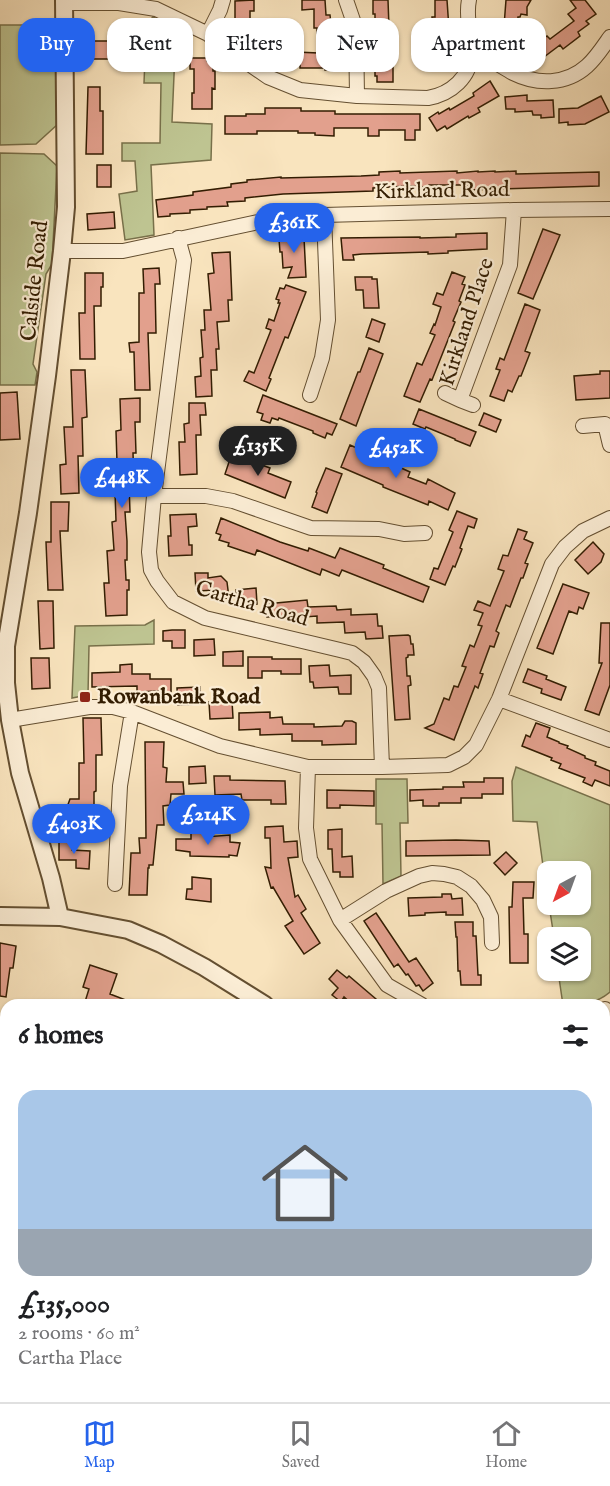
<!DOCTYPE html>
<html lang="en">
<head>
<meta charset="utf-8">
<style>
	body { margin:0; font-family:"IM FELL English",serif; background:#f6f6f6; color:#202124; height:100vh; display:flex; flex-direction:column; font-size:22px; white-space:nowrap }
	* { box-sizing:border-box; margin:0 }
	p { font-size:20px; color:#757577 }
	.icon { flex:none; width:33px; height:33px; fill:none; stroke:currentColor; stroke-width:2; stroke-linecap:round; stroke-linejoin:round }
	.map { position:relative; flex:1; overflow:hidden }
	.details { position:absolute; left:0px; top:999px; width:610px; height:404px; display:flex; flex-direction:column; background:#fff; border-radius:18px 18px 0 0; box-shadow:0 2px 4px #0004 }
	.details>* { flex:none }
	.top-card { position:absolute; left:18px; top:18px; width:574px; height:54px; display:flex; gap:12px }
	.needle { width:39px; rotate:221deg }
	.buttons { position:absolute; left:537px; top:861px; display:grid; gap:12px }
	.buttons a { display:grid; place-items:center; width:54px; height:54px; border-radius:12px; background:#fff; box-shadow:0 2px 4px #0004; font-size:30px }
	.price { position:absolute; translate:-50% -51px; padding:0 14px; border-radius:21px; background:#2563eb; color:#fff; font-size:20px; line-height:39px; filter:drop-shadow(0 2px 3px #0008) }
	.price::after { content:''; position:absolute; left:50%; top:36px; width:18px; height:14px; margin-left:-9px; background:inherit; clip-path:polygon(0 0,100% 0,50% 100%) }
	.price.active { background:#222; color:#fff }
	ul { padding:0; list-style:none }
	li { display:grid; align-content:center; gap:12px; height:318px; padding:0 18px }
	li+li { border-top:2px solid #e0e0e0 }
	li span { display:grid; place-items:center; height:186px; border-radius:18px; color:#555 }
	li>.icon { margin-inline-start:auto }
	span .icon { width:108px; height:108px; fill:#fffc; stroke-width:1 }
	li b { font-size:26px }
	h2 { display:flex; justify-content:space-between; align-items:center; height:72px; padding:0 18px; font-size:26px }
	.tag { padding:0 21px; border-radius:18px; background:#fff; box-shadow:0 2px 4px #0004; font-size:21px; line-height:54px }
	.tag.active { background:#2563eb; color:#fff }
	.dock { display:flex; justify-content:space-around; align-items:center; height:84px; border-top:2px solid #e0e0e0; background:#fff; font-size:16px; color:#757577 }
	.dock a { display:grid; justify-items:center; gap:3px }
	.dock .active { color:#2563eb }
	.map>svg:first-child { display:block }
</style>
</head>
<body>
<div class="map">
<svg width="610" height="1402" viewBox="0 0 610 1402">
	<rect width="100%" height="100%" fill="#f9e4be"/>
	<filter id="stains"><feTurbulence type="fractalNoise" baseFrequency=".00333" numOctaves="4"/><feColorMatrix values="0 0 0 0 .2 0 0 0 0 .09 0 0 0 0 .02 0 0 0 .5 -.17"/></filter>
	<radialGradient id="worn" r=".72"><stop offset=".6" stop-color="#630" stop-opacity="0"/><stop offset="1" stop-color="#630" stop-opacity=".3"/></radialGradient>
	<!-- green -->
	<path fill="#bec491" stroke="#78704a" stroke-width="1.5" d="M153,17L176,29L172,122L212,124L211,160L151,165L154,235L125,240L119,194L137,191L135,161H122V143H160L161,83H144L146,33L148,22Z
		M0,25H56L58,124L36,144L0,145Z
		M0,153L44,154L57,166L52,264L46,274L33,364L37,372L35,385H0Z
		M154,620V644L89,646L88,695L72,698L75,626L145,625Z
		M516,767L610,805V992C596,1004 581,1005 563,1005L558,971L580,970V938L554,937L549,905L580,904V872H548L547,895L537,822L513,821L512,781Z
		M376,779H407L408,823H400L401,876L383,884L382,824H376Z
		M6,1185V1396L371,1397L369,1402H0V1224Z"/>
	<!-- building -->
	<path fill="#e2a08d" stroke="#331d02" stroke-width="1.5" d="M254,0V11H250V32H233V20H235V1Z
		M302,0H325L326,15H330L332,33H317V28H314V9L302,10Z
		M373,0H388L390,55H393V82H377V76H375V62H373L374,46H375V14H373Z
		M435,0H447L449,29H445V54H430V42H433L432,17H435Z
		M506,0H531L527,7V15L521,14L520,17H518L517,27L504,26Z
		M570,0H585L596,14L586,21L589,24L578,32L580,36L563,49L560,45L540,60L530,48L547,36L550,39L574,21L568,14L576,8Z
		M249,37H266V49H249Z
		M90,41H129V59H90Z
		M284,49H296V52L341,54V70H325V68H300V65H284Z
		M190,58H207V61H213V71H215V89L212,88V109H192V93H194V69H190Z
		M490,81L499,96L478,108L480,112L469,118L468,116L447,129L445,126L437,131L429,118L438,112L439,114L449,108L450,110L474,96L473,93Z
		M88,87H100V111H103V154H86Z
		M527,95V101L553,100L554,117L541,118V115H533L532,111L515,112V109H506L505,97Z
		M601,96L609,112L585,124L568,125V122L559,123V109L578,108Z
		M265,108H301V111H335V114H420V130H415V140H405V130H379V136H368V128H334V136L315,135V133H298V131H257V134H225V116H246V114H265Z
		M97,165H111V187H97Z
		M400,171V173L457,171V173L478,171V172L495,171V172L516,171V174L599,172V186L467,190V185H429V187L409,186L373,188V191L283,194L245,198V201L227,202L228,206L207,207V209L190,210V213L170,214V216L158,217L156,200L193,195V192L231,187V184L247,182V180L281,177V178L361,176L379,175V172Z
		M114,212L115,228L88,230L87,214Z
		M543,229L560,235L533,299L518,293Z
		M282,232H301L302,238H304L306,277L288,278L292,267L283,268L282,252H280L279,239L283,238Z
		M487,233V249L448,251V253L428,254V252L362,254L353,255L354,260H343L341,238L420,237V238L456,237V234Z
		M230,252L232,300H228L229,321L217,322L219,349H216L217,370H211L212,396L196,397L195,377L201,376L200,358L203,357L201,330H205L204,310H211L208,274L214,273L212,253Z
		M159,268L160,284H155L156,333H148L150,390H135L134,352H130L129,343L139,342V293H144L143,269Z
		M452,272L465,277L462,284L465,285L459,301L461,302L453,321L455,322L432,380L430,379L420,402L404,396L417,363L422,365L435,335L430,333L434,324L435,325L441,307L433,304L437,293L443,295Z
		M85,273H103V287H101V306H94L95,359H80L79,313H85Z
		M355,277H372V279H377L379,308H364L363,290H356Z
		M286,285L306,292L288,338L285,337L269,378L271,379L266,391L244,381L249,371L254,373L271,330L266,328L269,319L274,321L280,303H278L279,300L276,299L280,288L284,289Z
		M525,304L540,310L525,351L530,353L521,376H519L512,392L508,390L504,401L490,396L500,370L496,369L500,358L504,360Z
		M372,319L385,324L379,342L366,337Z
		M369,348L383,354L356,426L340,419L358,372H360Z
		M71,370H85L87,417L82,418L83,456H78L79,493L61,494L60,465L66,464L64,427H73Z
		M600,371H610V398L576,400L574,376L600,374Z
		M17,392L20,439L0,440V393Z
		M263,395L337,424L332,435L327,433L325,438L313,433V431L279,418L278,420L272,418L270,423L261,420L263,414L257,412Z
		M140,398V422H135L136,453H133L134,484H129L130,512H125L127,541V560H125L126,580H129V590H127V615L106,616L104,583H109L107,551L114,550L112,522L116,521L114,462H117L116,431L121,430L120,399Z
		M189,403H205L206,415H200L201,435H196L197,474L180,475L179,442H185L184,424L189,423Z
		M419,409L476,432L470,446L455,440V439L426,427L425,429L413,424Z
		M484,413L501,420L496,432L479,425Z
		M350,445L410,472L408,477L426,484L428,479L455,493L448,510L429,501L428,505L383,487V485L341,467Z
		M240,457L270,468L268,473L291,482L285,498L225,474L230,459L238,462Z
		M326,468L342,474L327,513L312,507L317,493L316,492Z
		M51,502H69L68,531H60L63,590H48L46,542H51Z
		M457,511L477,519L474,528L468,526L460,548L462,549L455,567L453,566L445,585L430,579L434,568L438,569L453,532L449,530Z
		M196,514L197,526L188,527L189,545H192V555L169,556L168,536H171L170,515Z
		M221,518L280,542L308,551L309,548L335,558L340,548L384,565L383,568L429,587L423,602L342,570L339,576L322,569L320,575L257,550L255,555L228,546L229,543L219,540L221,535L216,533Z
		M518,529L527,532L524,539L533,543L525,563L528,564L523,578H521L510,607L506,605L496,631L499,633L494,647L490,646L480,673L483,674L478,688L475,686L454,740L425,728L434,724L444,698L449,700L454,686L458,687L466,667L462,666L470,645L474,647L482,626L478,625L483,613L474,610L478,601L490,606L504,571L498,569L503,555L508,556Z
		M593,542L604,554L601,562L588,574L575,560Z
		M195,573H208V578L221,576L227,582L229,598L216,599V590L196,591Z
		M563,584L589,593L583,609L579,607L577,614L569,611L553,654L537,648Z
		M256,588L257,604L237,606L236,590Z
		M307,600L308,607L336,606L337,610L351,609V615L377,614L378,626H382L383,638L366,639L365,632L345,633L344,622L317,623V616L291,618V616L267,617L266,604Z
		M38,601H53L54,648L40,649Z
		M601,623H610V685L599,715L585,710L602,663H599Z
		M172,630H185V648H172V641H163V631Z
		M408,635L410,636L411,644H413L414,655H408V657L406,658L407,676H410L411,685L408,686L410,719L395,720L389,636Z
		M214,639L215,655L194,656V640Z
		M243,651V666H223V652Z
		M248,657H272V659H301V674H281V671H262V678H248Z
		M31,658H49L50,688L32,689Z
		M132,664V674H150V679H171V697H158V691L137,692V686L92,687V673L120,672V665Z
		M329,665L330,676L351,675V694H339L338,687L314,688L313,682H310L309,666Z
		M528,669L547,676L546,679L566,687L561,700L541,693L542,689L523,682Z
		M200,687L201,704L178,705L177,688Z
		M232,701L233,718L210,719L209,702Z
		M270,712V718L282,717L283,724H314V727L342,726L345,721H352L356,723V744L322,745V741H292V734L260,735V729L239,730V713Z
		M83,718H101L102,755H96V791L94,792V819L73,820V810H66L70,799H79V763H84Z
		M536,723L550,728L547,737L559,742V743L568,746L567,748L585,756V758L596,762L595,765L610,771V786L595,780L592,786L583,782L585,778L559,768L561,764L551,760L552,758L522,746L526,735L530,737Z
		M145,742H164L163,767L167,768L166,782H183L184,794H171L170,805L163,806L164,825H157L153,865H149V868H148L147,895H129L131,853H140L139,838H146Z
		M205,766L206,783L189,784V767Z
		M214,776H230V780L285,781L286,804H271V800H242L241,794L215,795Z
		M484,778H503V794H482V798H461V803H439V806H423V800L410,801V790L443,789V787H464L463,782H484Z
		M327,790L374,791V806L340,805V808H327Z
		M283,826L284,842L297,841L298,857L288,858L295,897L298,895L306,909L301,913L320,943L304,954L285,926L293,921L273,887L271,888L265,867L271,868L270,838H265V827Z
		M342,829V857L352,856L353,877H340V872H333L332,849H328V830Z
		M191,831H205V837L230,835V842L240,843L237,856L229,855V857L190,856V852L176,850V839H191Z
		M456,840L489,841L490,855L406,856V841Z
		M59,842H72V850L90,851L89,869L76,868V860H59Z
		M506,852L517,863L505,875L494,863Z
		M192,877L211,879V902L186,899L187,889H192Z
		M513,882H534L533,898H523L524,934H528V963H510L509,907H512Z
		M442,894H451L452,899L462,898L463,915H446V912L425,913V915L409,916L408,898L442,897Z
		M376,913L409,962L416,958L433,983L423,991L419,985L416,986L408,974L406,975L398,964L394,967L364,921Z
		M455,922H473V936H476L478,975H481V985H461L460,971H458L457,937H456Z
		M0,943L16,946L13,968H10L6,997L0,996Z
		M90,965L117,974L110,994L136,1004V1005H84L89,989L83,987Z
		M337,970L347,978L349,976L383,1005H353L344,997L341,1002L332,995L338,988L329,979Z"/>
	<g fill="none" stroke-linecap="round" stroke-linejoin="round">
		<defs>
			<path id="minor" d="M346,0L356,29L357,96
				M64,3H119L156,9L208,34L216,41L268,77L300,90L357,96L428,98C451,94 471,77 471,53C472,35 465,18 469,0
				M208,34L220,10L223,0
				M471,52C487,56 499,65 513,73C537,85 566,85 587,66C596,58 603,47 610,37
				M178,238L184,260L154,496L149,552L151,570L157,581L173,602L205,618L340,650L352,653L364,662L374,676L379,688L382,767
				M62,251H123L277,218L324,215L514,210L610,209
				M445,393L460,400
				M310,395L322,358L328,320L324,215
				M473,405L460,400L510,265L514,210
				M583,426L605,424L610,445
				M154,496H206L233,501L311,528L379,529L404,534L425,533
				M499,699L610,740
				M10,720L89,707H113L132,712L220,746L308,767H382L448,765L464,757L476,745L499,699L552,564L565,547L583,531L610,518
				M308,767L306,828L310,859L340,920L387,985L422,1005
				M115,884L120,786L132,712
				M340,920L386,891L419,876L432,873L444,874L457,877L471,886L483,900L491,917L492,943
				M605,1009L610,1020
				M604,1237L610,1238
				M604,1361H610
				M419,1396V1402
				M445,1402L451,1396
				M598,1402V1396"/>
			<path id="tertiary" d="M0,916L60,917L128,930L161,944L204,967L265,1005
				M60,917L51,878L20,773L10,720L6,683V646L28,513L47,376L62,251L66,207L64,0
				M604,1122L610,1123"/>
		</defs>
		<!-- minor casing -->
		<use href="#minor" stroke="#644f31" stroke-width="16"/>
		<!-- tertiary casing -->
		<use href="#tertiary" stroke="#644f31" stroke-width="20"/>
		<!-- minor -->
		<use href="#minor" stroke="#fbedd5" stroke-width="14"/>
		<!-- tertiary -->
		<use href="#tertiary" stroke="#fbedd5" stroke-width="16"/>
	</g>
	<!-- markers -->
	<rect fill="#8f2418" stroke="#fbedd5" stroke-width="2" x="79" y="691" width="12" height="12" rx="3"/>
	<g text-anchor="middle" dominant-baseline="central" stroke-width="4.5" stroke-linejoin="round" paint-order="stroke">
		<!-- street labels -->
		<g font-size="22" fill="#331d02" stroke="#fbedd5">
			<text transform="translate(442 191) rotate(-1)">Kirkland Road</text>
			<text transform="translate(35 281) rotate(-84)">Calside Road</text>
			<text transform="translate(467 322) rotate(-72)">Kirkland Place</text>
			<text transform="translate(252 604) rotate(16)">Cartha Road</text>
		</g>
		<!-- poi labels -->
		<g font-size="22" font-weight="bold" fill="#331d02" stroke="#fbedd5" text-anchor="start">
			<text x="97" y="697">Rowanbank Road</text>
		</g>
	</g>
	<rect width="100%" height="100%" filter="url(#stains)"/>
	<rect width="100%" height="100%" fill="url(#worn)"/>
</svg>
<div class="buttons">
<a><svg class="needle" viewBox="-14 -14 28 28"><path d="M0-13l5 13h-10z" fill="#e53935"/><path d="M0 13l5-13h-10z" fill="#757577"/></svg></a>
<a><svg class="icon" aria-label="layers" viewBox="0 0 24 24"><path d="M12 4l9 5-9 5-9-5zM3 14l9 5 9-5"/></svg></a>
</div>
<b class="price" style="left:294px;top:254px">£361K</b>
<b class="price active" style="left:258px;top:477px">£135K</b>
<b class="price" style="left:396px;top:479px">£452K</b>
<b class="price" style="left:122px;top:509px">£448K</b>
<b class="price" style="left:208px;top:846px">£214K</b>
<b class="price" style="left:74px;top:855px">£403K</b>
<div class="top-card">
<a class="tag active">Buy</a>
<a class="tag">Rent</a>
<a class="tag">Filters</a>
<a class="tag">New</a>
<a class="tag">Apartment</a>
</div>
<section class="details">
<h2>6 homes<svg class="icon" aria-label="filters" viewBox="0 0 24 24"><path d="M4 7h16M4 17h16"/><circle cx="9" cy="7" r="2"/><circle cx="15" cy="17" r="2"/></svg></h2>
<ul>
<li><span style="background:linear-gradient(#a9c7e8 75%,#9aa5b1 0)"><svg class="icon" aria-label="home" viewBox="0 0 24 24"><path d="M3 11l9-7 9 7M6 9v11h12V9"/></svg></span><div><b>£135,000</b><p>2 rooms · 60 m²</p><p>Cartha Place</p></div></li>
</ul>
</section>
</div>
<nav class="dock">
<a class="active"><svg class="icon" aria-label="map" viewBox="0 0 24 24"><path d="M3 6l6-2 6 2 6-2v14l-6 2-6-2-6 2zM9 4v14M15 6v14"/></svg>Map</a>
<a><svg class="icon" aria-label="saved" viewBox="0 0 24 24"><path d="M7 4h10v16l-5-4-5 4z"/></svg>Saved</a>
<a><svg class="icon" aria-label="home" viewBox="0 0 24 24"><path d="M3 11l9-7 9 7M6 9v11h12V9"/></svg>Home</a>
</nav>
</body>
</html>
